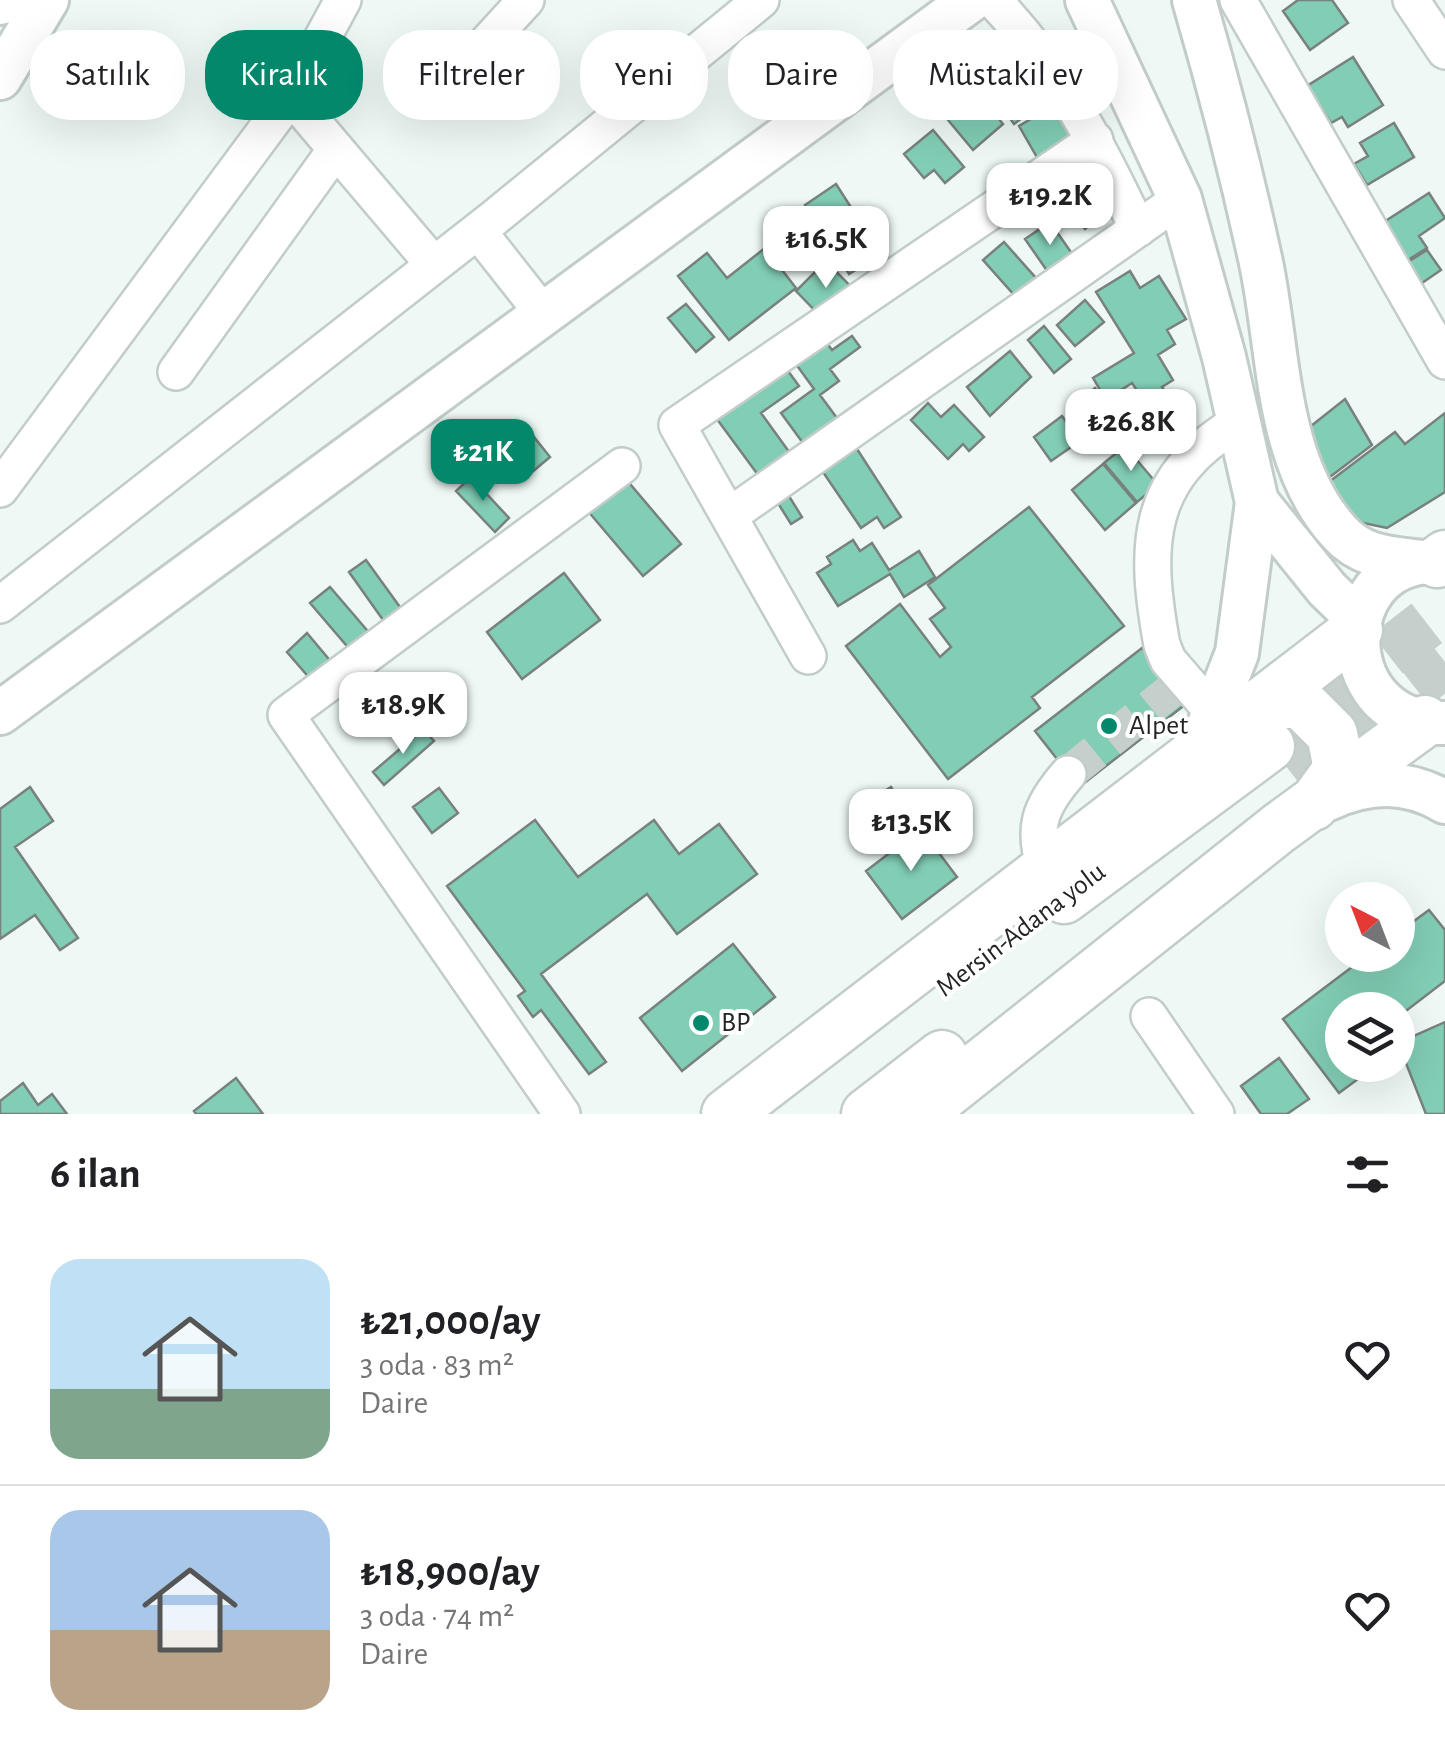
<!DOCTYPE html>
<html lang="tr">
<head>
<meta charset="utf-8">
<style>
	body { margin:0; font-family:"Alegreya Sans",sans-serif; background:#f2f2f2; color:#202124; height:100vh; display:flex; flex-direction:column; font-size:38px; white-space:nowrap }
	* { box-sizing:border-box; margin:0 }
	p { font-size:32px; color:#757577 }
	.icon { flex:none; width:55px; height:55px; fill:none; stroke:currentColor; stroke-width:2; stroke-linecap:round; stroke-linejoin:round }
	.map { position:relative; height:1114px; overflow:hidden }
	.side { display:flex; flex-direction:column; background:#fff; flex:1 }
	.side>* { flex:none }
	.guide { position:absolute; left:30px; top:30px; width:1385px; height:90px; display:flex; gap:20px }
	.needle { width:65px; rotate:318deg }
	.buttons { position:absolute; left:1325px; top:882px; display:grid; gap:20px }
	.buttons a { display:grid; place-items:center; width:90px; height:90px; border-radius:50%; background:#fff; box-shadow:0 10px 40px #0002; font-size:50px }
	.price { position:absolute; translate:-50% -85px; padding:0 22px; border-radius:20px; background:#fff; color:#222; font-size:32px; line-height:65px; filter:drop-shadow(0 2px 5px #0008) }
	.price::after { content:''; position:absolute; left:50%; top:60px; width:30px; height:22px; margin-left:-15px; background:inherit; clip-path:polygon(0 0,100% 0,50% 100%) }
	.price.on { background:#03886c; color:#fff }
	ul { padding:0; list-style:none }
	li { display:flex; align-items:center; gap:30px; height:250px; padding:0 50px }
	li+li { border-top:2px solid #e0e0e0 }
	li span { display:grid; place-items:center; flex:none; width:280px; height:200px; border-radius:30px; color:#555 }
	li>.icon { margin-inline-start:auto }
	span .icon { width:120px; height:120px; fill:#fffc; stroke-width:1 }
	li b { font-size:42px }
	h2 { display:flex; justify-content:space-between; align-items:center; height:120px; padding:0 50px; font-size:42px }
	.chip { padding:0 35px; border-radius:40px; background:#fff; box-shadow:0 10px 40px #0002; font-size:35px; line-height:90px }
	.chip.on { background:#03886c; color:#fff }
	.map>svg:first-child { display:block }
</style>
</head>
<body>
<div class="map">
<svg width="1445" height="1114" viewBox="0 0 1445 1114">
	<rect width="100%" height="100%" fill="#eef9f5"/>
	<!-- building -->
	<path fill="#82cdb5" stroke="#78817d" stroke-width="2.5" d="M1298,0H1332L1348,23L1310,50L1283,11Z
		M1010,57L1043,103L1014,124L981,78Z
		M1353,57L1383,105L1348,127L1342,117L1331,123L1307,86Z
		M969,83L1003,124L973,150L938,108Z
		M1063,100L1086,140L1042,166L1019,126Z
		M1394,123L1414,157L1367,185L1354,164L1368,156L1360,143Z
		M933,130L964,167L945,183L934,170L924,178L904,154Z
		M1074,169L1108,209L1085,229L1051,189Z
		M836,184L881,254L849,274L805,205Z
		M1429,193L1445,218L1419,236L1427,248L1408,260L1384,222Z
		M1050,222L1075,258L1050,275L1025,239Z
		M1004,242L1044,287L1023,305L983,260Z
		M765,248L796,288L729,340L678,276L707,253L727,278Z
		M1427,250L1441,270L1422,283L1408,262Z
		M826,261L856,292L825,321L796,291Z
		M1130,271L1140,288L1159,276L1186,319L1167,330L1175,344L1158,355L1173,380L1162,387L1175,408L1141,429L1125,404L1140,395L1132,383L1106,400L1093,378L1134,353L1096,292Z
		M1085,300L1104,322L1075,346L1057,325Z
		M686,304L714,337L696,352L668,318Z
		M1044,326L1071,359L1054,373L1028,340Z
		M852,336L860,347L830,369L839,381L820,395L845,429L811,454L781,413L814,389L793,360L823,338L832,350Z
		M1010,351L1031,377L990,416L967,387Z
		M780,360L799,386L761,413L795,460L764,483L711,411Z
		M1095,388L1120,417L1095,440L1069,411Z
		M1345,399L1372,445L1322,483L1301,434Z
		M928,403L941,417L954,405L984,437L969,451L963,444L948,459L911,420Z
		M1445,413V492L1387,528L1354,521L1325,485L1395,432L1405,444Z
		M1062,416L1080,441L1051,461L1034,437Z
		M534,437L550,457L525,478L508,457Z
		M1125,446L1158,485L1137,502L1104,463Z
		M857,449L901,517L884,528L877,517L861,528L823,472Z
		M1103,464L1136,503L1105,530L1072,490Z
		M471,477L509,518L495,532L456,491Z
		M625,478L681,544L643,576L587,510Z
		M787,493L802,517L791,524L776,500Z
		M1029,507L1124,626L1032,697L1040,708L948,779L846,646L900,604L940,657L951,647L930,619L945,608L928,585Z
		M853,540L860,551L872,543L889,570L919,551L935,577L904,597L890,574L838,606L817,573L831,564L827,557Z
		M366,560L405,614L388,627L349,572Z
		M564,573L600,620L522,679L487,632Z
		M330,587L372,636L352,652L310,603Z
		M307,633L332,663L312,681L287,652Z
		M1142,648L1186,704L1079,787L1035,731Z
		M423,729L434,741L384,785L373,772Z
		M30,787L53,821L15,847L78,938L60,950L35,915L0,939V809Z
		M891,787L908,814L895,822L903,833L875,851L851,812Z
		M439,788L458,813L432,833L413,807Z
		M535,820L578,877L654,820L679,854L719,824L757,874L677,934L647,894L541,974L606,1062L589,1074L541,1010L533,1017L518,996L525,991L447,886Z
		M921,829L957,877L902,919L866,871Z
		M1429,910L1445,930V981L1398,1017V1010H1342V1065H1377L1339,1093L1283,1019L1368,955H1398V933Z
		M733,944L775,997L682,1071L640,1018Z
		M1445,1022V1114H1426L1398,1043Z
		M1279,1058L1309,1099L1287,1114H1261L1241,1086Z
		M236,1078L263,1114H196L194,1111Z
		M23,1083L38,1105L52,1094L67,1114H0V1101Z"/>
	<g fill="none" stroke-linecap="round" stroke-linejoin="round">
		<!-- minor-tunnel -->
		<path stroke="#c5cfcb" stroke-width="35" stroke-dasharray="35 18" stroke-linecap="butt" d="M1068,774L1174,688"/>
		<!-- highway-tunnel -->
		<path stroke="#c5cfcb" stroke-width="50" stroke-dasharray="50 25" stroke-linecap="butt" d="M1269,746L1445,609
			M1296,779L1445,662"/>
		<defs>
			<path id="minor" d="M993,0C1059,68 1098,145 1138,229
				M1238,0L1445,361
				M1411,0L1445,51
				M460,72L526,0
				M291,96L434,265
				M478,231L545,316
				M176,372L336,149
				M0,489L291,96L343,0
				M729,516L1180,199
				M0,605L494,218L761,0
				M808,656L677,425L1095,140
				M1213,712L1168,660L1162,645C1144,547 1144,477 1239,422
				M1046,870C1031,829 1040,806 1068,774
				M1149,1016L1216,1114
				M562,1114L286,715L622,466"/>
			<path id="major" d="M1087,0L1180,199L1224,357L1257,502L1327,589L1360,621
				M1194,0C1219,86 1241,171 1260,258C1280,348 1274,460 1339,532C1362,558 1391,558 1422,562
				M0,3L2,0
				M0,78L47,0
				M1430,562C1330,566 1334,726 1445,723
				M0,713L971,0
				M1199,750L1237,653L1257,502
				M1328,799C1368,781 1406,779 1445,802"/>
			<path id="highway" d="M1437,562L1445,556
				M1246,714L1277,703H1301L1332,734L1339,769L1313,805
				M1064,898L1269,746
				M727,1114L1357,630
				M867,1114L942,1056
				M919,1114L1279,828L1425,721"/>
		</defs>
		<!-- minor casing -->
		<use href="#minor" stroke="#c2ccc8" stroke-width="40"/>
		<!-- major casing -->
		<use href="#major" stroke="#c2ccc8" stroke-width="48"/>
		<!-- highway casing -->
		<use href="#highway" stroke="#c2ccc8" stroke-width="55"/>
		<!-- minor -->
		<use href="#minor" stroke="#fff" stroke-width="35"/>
		<!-- major -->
		<use href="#major" stroke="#fff" stroke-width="42"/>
		<!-- highway -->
		<use href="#highway" stroke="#fff" stroke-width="50"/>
	</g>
	<!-- markers -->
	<g fill="#03886c" stroke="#fff" stroke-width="4">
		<circle cx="1109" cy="726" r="10"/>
		<circle cx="701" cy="1023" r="10"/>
	</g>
	<g text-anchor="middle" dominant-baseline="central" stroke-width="8" stroke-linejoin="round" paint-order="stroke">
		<!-- poi labels -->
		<g font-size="28" fill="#222524" stroke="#fff" text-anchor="start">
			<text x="1129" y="726">Alpet</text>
			<text x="721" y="1023">BP</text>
		</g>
		<!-- street labels -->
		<g font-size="28" fill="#222524" stroke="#fff">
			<text transform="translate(1021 930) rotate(-37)">Mersin-Adana yolu</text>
		</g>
	</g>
</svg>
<div class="buttons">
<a><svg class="needle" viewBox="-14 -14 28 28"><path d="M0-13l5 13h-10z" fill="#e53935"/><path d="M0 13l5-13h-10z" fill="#757577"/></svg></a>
<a><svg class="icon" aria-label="layers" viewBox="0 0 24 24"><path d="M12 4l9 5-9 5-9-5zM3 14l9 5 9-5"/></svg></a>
</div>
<b class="price" style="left:1050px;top:248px">₺19.2K</b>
<b class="price" style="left:826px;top:291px">₺16.5K</b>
<b class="price" style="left:1131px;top:474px">₺26.8K</b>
<b class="price on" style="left:483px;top:504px">₺21K</b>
<b class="price" style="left:403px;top:757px">₺18.9K</b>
<b class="price" style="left:911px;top:874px">₺13.5K</b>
<div class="guide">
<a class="chip">Satılık</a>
<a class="chip on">Kiralık</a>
<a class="chip">Filtreler</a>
<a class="chip">Yeni</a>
<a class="chip">Daire</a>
<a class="chip">Müstakil ev</a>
</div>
</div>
<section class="side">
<h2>6 ilan<svg class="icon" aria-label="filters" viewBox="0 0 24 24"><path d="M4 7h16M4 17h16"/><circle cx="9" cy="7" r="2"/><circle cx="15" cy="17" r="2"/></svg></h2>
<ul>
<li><span style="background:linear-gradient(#bfe0f5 65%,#7fa58c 0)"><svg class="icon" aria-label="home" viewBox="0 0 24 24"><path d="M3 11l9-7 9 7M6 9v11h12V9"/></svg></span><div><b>₺21,000/ay</b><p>3 oda · 83 m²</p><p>Daire</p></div><svg class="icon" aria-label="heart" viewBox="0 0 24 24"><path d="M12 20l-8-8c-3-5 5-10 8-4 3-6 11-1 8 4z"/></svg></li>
<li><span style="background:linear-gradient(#a9c7e8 60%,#b9a48a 0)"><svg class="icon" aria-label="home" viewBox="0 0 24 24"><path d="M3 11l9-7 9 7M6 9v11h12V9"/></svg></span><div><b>₺18,900/ay</b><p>3 oda · 74 m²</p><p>Daire</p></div><svg class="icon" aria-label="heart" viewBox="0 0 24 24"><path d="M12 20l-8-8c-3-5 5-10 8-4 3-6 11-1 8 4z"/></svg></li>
</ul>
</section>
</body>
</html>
